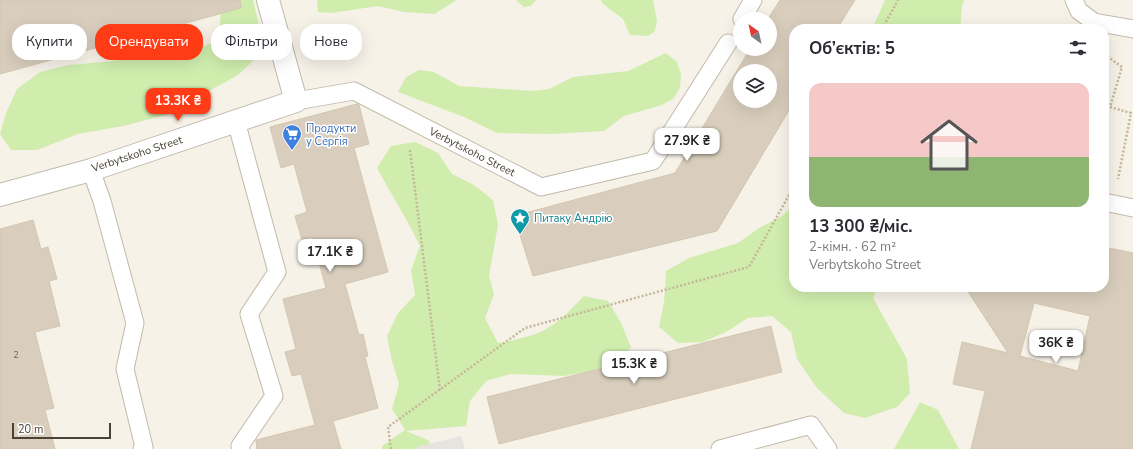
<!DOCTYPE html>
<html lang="uk">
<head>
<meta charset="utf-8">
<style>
	body { margin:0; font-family:"Nunito Sans",sans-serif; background:#f7f7f7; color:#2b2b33; height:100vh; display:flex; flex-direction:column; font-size:15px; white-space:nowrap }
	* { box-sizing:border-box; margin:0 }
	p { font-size:13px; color:#7c7c81 }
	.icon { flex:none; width:22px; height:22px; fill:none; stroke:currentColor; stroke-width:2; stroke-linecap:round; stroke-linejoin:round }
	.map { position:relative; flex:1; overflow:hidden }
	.details { position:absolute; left:789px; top:24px; width:320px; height:268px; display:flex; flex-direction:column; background:#fff; border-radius:16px; box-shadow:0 4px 16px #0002 }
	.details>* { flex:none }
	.banner { position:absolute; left:12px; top:24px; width:380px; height:36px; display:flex; gap:8px }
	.needle { width:26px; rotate:327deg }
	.tools { position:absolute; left:733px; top:12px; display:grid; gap:8px }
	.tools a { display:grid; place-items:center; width:44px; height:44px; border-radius:50%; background:#fff; box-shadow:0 4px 16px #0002; font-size:20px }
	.scale { position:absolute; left:12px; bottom:10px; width:99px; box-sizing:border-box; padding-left:4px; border:2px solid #4a4236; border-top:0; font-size:11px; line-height:14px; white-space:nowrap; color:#4a4236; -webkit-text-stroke:3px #fff; paint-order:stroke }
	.price { position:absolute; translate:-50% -34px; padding:0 9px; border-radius:8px; background:#fff; color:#222; font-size:13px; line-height:26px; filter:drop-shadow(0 1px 2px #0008) }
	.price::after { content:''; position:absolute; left:50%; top:24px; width:12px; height:9px; margin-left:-6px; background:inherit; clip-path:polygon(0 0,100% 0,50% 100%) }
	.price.current { background:#ff3c16; color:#fff }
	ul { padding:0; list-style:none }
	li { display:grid; align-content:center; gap:8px; height:212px; padding:0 20px }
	li span { display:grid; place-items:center; height:124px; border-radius:12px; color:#555 }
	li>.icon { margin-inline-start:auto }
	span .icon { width:72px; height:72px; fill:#fffc; stroke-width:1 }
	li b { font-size:17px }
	h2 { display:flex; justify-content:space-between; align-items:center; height:48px; padding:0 20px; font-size:17px }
	.pill { padding:0 14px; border-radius:16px; background:#fff; box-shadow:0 4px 16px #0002; font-size:14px; line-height:36px }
	.pill.current { background:#ff3c16; color:#fff }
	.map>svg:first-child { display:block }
</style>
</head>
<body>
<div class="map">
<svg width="1133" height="449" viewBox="0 0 1133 449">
	<rect width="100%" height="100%" fill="#f6f2e8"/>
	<!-- green -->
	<path fill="#d0edae" d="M221,0H253L260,29L256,58L238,75L166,115L123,126L78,134L37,150H11L0,134L6,113L17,89L40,72L69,65L113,61L154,52L191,51L217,41L220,24Z
		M317,0H457L434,14L404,12L378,6L331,13L318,12Z
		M516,0H536L531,6L524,7Z
		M601,0H653L657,21L655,31L648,36L630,35L623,19L603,4Z
		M885,0H964L962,6L960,29H872Z
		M666,53L677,62L681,74L680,88L673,99L662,105L624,116L604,131L551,134L497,133L464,117L398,92L406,77L419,70L434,72L459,86L532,91L549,89L573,77L628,71Z
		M415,142L438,153L452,174L474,185L493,200L498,225L489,276L494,294L485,318L498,343C514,340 532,337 546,329C561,321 572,308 584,296L608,301L621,323L631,347L616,368L590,371L564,376L511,374L486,381L470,401L466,426L406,431L428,440L433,449H382V446L405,430L392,409L399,384L392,361L387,336L398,313L415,295L411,270L420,246C407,219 391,194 377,168L391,146Z
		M794,205V287H877L873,298L907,359L910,393L897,407L865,418L844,413L817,388L797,359L791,332L772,316L748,318L726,332L703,342L678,343L659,327L664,302L666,271L689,258L738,243L759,228L782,216Z
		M920,402L938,410L959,449H894Z"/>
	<!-- parking -->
	<path fill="#e7e4e0" d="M461,436L465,449H417V447Z"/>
	<!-- building -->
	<path fill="#d9cebd" stroke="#d4c6af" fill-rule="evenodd" d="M0,0H240L241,8L0,74Z
		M780,0H855L837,29H794V102L717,231L533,276L514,216L675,173L750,49H770V19H768ZM740,71H770V101H740Z
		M357,104L359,105L369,144L354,148L388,272L345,284L359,335L363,334L368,356L365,357L378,408L333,421L341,449H257L256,440L315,425L301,374L292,376L285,352L296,349L283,299L326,288L312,237L302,240L295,216L307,212L294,164L281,168L270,127Z
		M33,220L41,249L48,247L57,279L49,281L60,326L35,332L54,408L45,410L55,449H0V229Z
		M1104,247L1133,253V449H971L985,391L953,384L962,342L1008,353L965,287H1104ZM1034,303L1090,316L1078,371L1020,356Z
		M771,326L782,372L499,444L487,397Z"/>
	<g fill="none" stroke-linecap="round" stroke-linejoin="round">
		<defs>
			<path id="lane" d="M1074,0L1079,11L1094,22L1133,29
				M742,19L753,0
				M296,101L354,91L541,187L653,161L728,43
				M236,121L277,272L249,314L274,396L240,446L241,449
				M91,170L102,201L135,323L125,369L144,447L142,449
				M1104,202L1133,208
				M720,449L811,425L828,449"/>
			<path id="street" d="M0,195L91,170L296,101L268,0"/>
		</defs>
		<!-- lane casing -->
		<use href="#lane" stroke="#c2baaa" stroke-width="19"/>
		<!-- street casing -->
		<use href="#street" stroke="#c2baaa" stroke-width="24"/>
		<!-- path -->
		<path stroke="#c5b69a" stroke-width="2.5" stroke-dasharray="2 2" stroke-linecap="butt" d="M882,29L898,0
			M1104,54L1122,67L1110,107L1131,113L1118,179
			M410,150L440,390
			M391,449L388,427L525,328L749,267L794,186"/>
		<!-- lane -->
		<use href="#lane" stroke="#fff" stroke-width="17"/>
		<!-- street -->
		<use href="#street" stroke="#fff" stroke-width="22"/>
	</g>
	<!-- icons -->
	<defs>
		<symbol id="supermarket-pin" viewBox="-11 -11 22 30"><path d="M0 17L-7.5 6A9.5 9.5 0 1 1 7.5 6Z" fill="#3f7fe0" stroke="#fff"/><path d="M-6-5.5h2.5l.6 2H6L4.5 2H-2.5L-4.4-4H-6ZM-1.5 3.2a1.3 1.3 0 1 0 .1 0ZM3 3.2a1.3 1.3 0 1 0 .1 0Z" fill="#fff"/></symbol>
		<symbol id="sight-pin" viewBox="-11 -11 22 30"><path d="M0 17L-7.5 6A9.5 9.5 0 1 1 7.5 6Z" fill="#0f9aa8" stroke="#fff"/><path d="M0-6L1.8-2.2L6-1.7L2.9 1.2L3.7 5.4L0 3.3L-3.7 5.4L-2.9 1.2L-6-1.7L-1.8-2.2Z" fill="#fff"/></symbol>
	</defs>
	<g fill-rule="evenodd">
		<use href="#supermarket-pin" x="281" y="123" width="22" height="30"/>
		<use href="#sight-pin" x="509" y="207" width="22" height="30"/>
	</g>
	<g text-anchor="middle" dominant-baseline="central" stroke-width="3" stroke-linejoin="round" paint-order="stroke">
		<!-- number labels -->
		<g font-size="9" fill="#6e6558">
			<text x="16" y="355">2</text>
		</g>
		<!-- shop labels -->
		<g font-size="11" fill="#366cbe" stroke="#fff" text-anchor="start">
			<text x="306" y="128">Продукти<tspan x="306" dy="13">у Сергія</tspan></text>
		</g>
		<!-- street labels -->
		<g font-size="11" fill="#4a4236" stroke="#fff">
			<text transform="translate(472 152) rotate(27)">Verbytskoho Street</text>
			<text transform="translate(137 154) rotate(-18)">Verbytskoho Street</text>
		</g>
		<!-- culture labels -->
		<g font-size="11" fill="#0d838f" stroke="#fff" text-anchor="start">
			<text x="534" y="218">Питаку Андрію</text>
		</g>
	</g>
</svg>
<div class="tools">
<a><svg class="needle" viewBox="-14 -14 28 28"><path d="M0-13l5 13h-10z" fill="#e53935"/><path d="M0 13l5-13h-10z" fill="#7c7c81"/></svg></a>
<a><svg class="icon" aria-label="layers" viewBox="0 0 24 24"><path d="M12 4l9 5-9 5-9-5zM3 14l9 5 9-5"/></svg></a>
</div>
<div class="scale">20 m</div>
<b class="price current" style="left:178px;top:122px">13.3K ₴</b>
<b class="price" style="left:687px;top:162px">27.9K ₴</b>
<b class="price" style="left:330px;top:273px">17.1K ₴</b>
<b class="price" style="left:1056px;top:364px">36K ₴</b>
<b class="price" style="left:634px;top:385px">15.3K ₴</b>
<div class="banner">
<a class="pill">Купити</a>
<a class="pill current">Орендувати</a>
<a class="pill">Фільтри</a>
<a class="pill">Нове</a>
</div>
<section class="details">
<h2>Об’єктів: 5<svg class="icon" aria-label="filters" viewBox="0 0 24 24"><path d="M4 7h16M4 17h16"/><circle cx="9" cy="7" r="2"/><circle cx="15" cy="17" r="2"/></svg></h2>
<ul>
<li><span style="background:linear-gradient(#f6c9c9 60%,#8fb573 0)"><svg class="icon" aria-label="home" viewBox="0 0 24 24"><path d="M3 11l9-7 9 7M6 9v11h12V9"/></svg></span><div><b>13 300 ₴/міс.</b><p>2-кімн. · 62 m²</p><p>Verbytskoho Street</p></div></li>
</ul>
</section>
</div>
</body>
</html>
